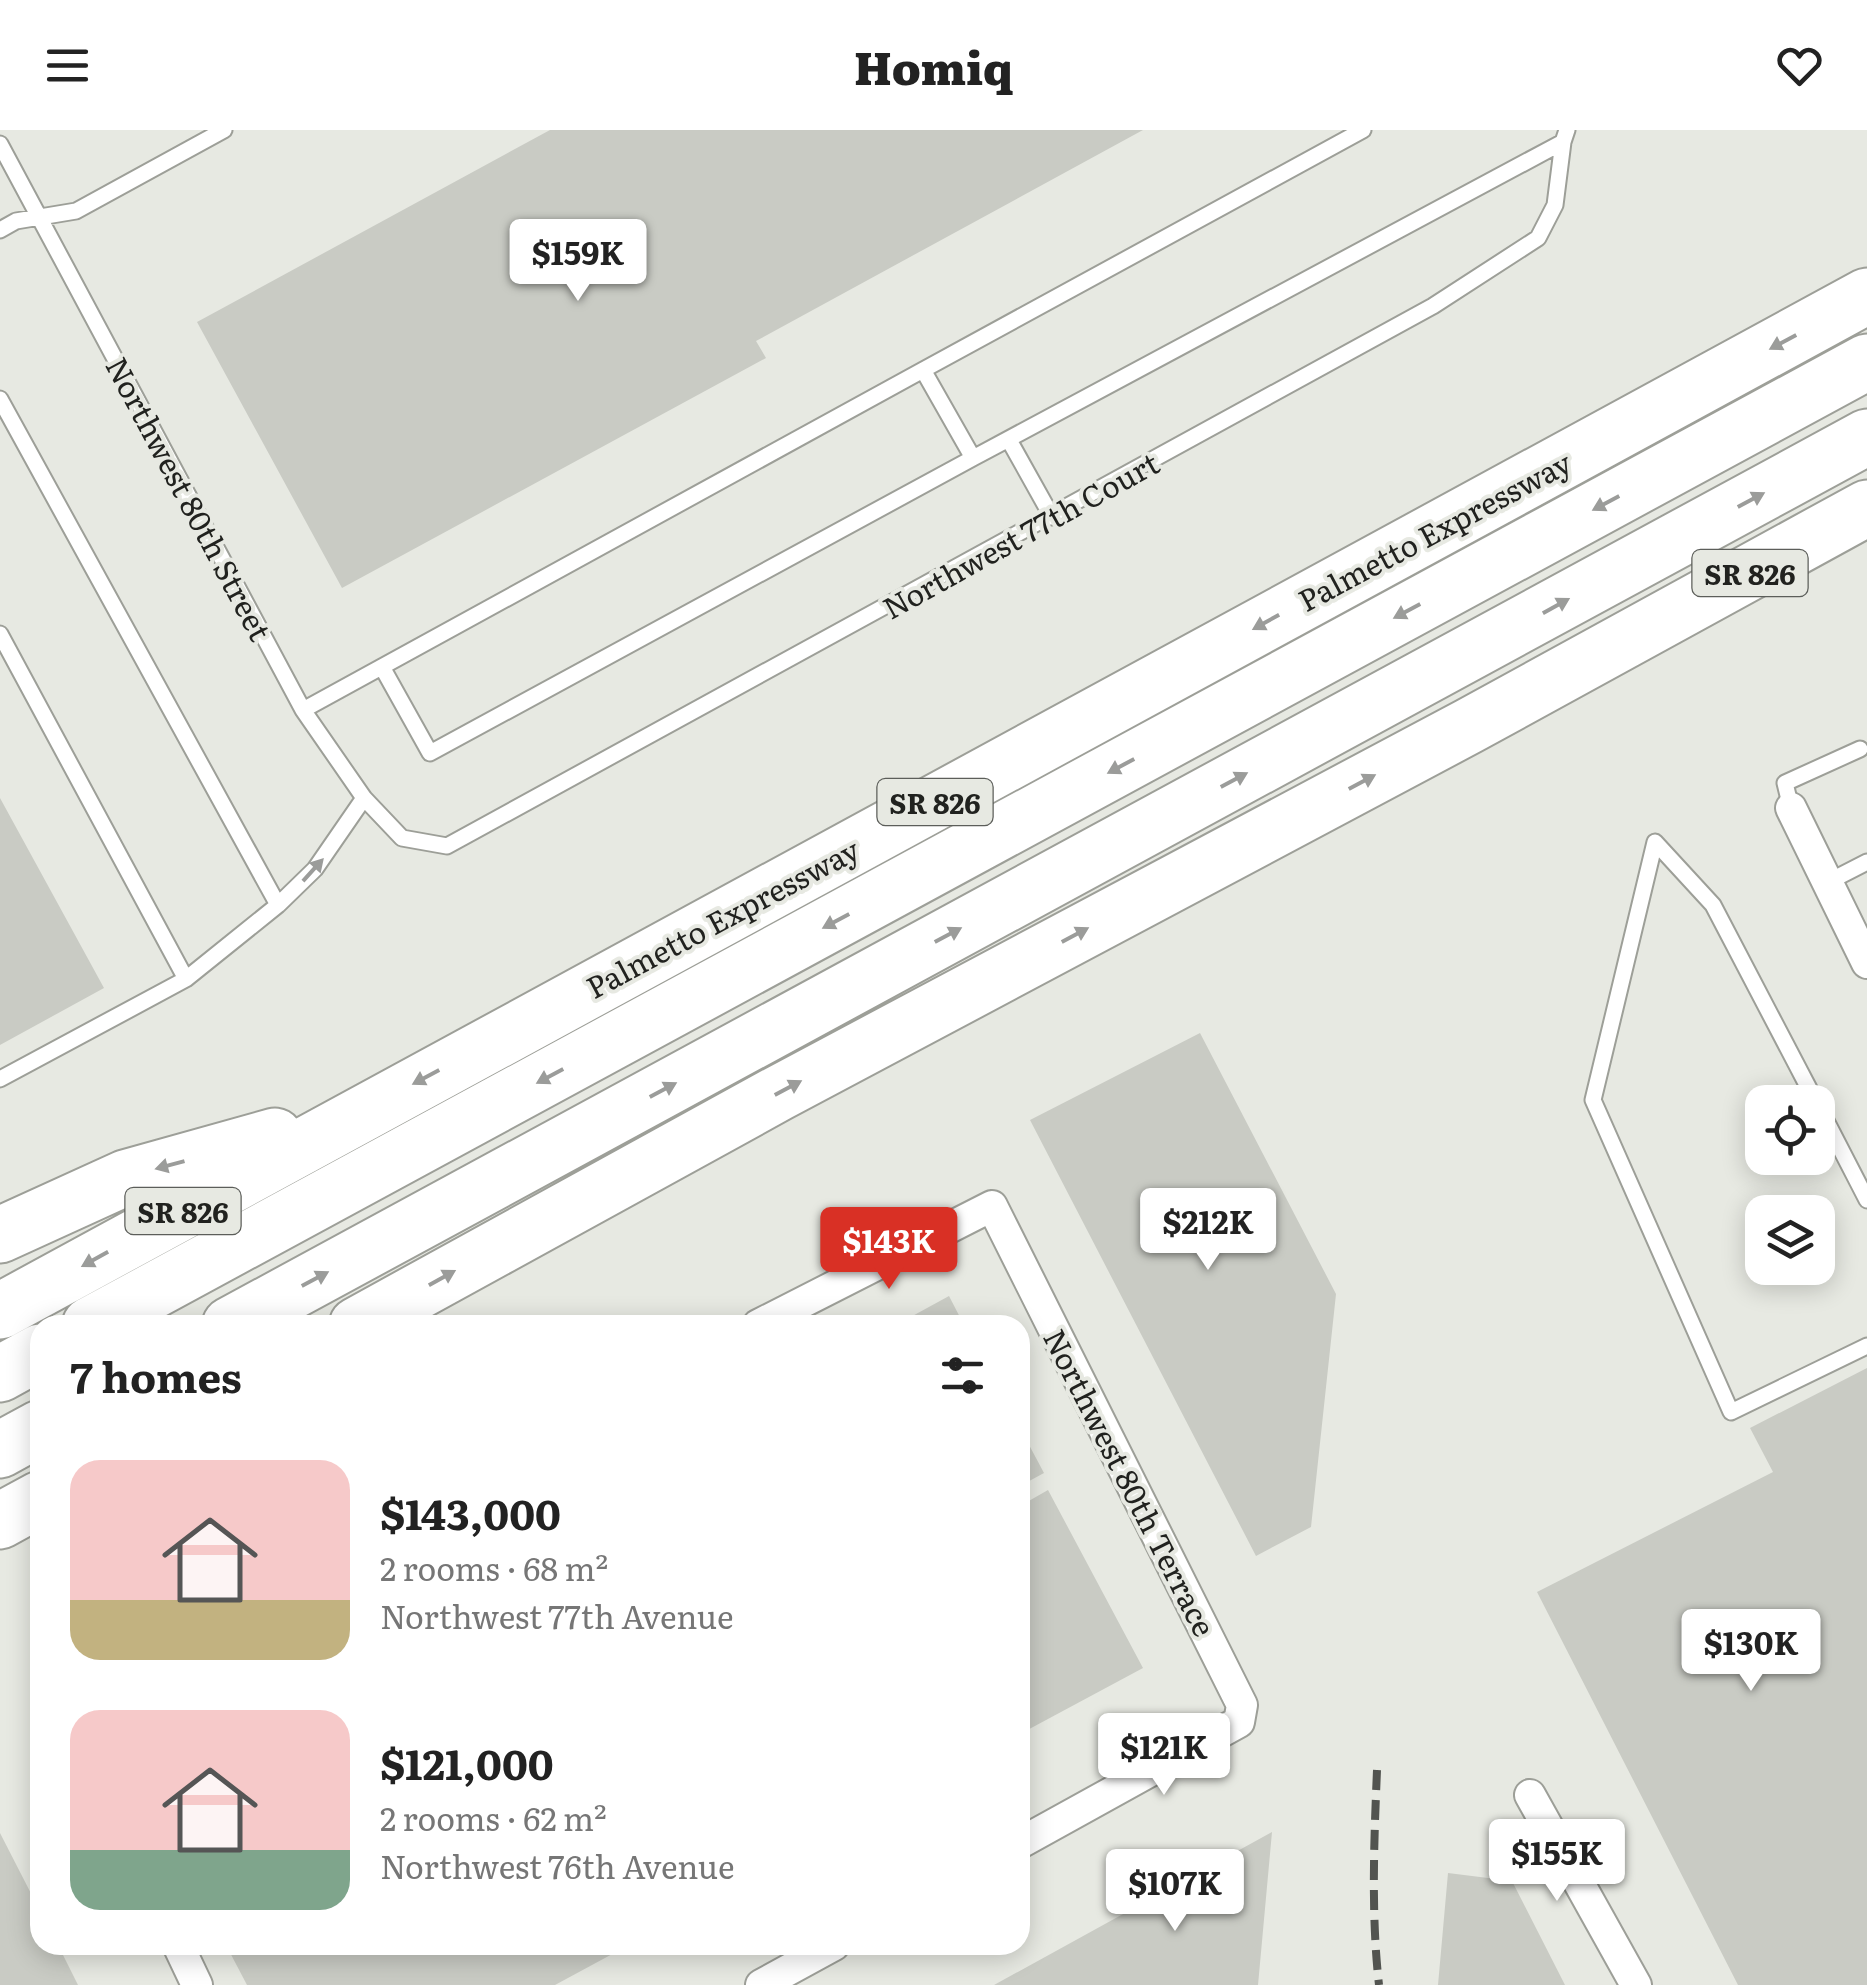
<!DOCTYPE html>
<html lang="en">
<head>
<meta charset="utf-8">
<style>
	body { margin:0; font-family:Literata,serif; background:#f6f6f6; color:#222; height:100vh; display:flex; flex-direction:column; font-size:38px; white-space:nowrap }
	* { box-sizing:border-box; margin:0 }
	p { font-size:32px; color:#767676 }
	.icon { flex:none; width:55px; height:55px; fill:none; stroke:currentColor; stroke-width:2; stroke-linecap:round; stroke-linejoin:round }
	.map { position:relative; flex:1; overflow:hidden }
	.details { position:absolute; left:30px; top:1185px; width:1000px; height:640px; display:flex; flex-direction:column; background:#fff; border-radius:30px; box-shadow:0 5px 25px #0003 }
	.details>* { flex:none }
	.fabs { position:absolute; left:1745px; top:955px; display:grid; gap:20px }
	.fabs a { display:grid; place-items:center; width:90px; height:90px; border-radius:20px; background:#fff; box-shadow:0 5px 25px #0003; font-size:50px }
	.price { position:absolute; translate:-50% -85px; padding:0 22px; border-radius:10px; background:#fff; color:#222; font-size:32px; line-height:65px; filter:drop-shadow(0 2px 5px #0008) }
	.price::after { content:''; position:absolute; left:50%; top:60px; width:30px; height:22px; margin-left:-15px; background:inherit; clip-path:polygon(0 0,100% 0,50% 100%) }
	.price.selected { background:#d93025; color:#fff }
	ul { padding:0; list-style:none }
	li { display:flex; align-items:center; gap:30px; height:250px; padding:0 40px }
	li span { display:grid; place-items:center; flex:none; width:280px; height:200px; border-radius:30px; color:#555 }
	li>.icon { margin-inline-start:auto }
	span .icon { width:120px; height:120px; fill:#fffc; stroke-width:1 }
	li b { font-size:42px }
	h2 { display:flex; justify-content:space-between; align-items:center; height:120px; padding:0 40px; font-size:42px }
	header { display:flex; justify-content:space-between; align-items:center; height:130px; padding:0 40px; background:#fff; font-size:45px; font-weight:800 }
	.map>svg:first-child { display:block }
</style>
</head>
<body>
<header><svg class="icon" aria-label="menu" viewBox="0 0 24 24"><path d="M4 6h16M4 12h16M4 18h16"/></svg>Homiq<svg class="icon" aria-label="heart" viewBox="0 0 24 24"><path d="M12 20l-8-8c-3-5 5-10 8-4 3-6 11-1 8 4z"/></svg></header>
<div class="map">
<svg width="1867" height="1855" viewBox="0 0 1867 1855">
	<rect width="100%" height="100%" fill="#e7e9e2"/>
	<!-- building -->
	<path fill="#c9cbc4" d="M550,0H1143L756,211L766,228L342,458L197,192Z
		M0,668L104,858L0,915Z
		M1200,903L1336,1164L1311,1397L1256,1426L1030,990Z
		M949,1166L964,1195H896Z
		M1867,1238V1855H1738L1537,1462L1773,1342L1750,1298Z
		M1020,1298L1044,1343L1020,1356Z
		M1048,1360L1143,1538L1020,1604V1376Z
		M1272,1702L1258,1855H994Z
		M0,1703L40,1781V1815H58L78,1855H0Z
		M1448,1743L1512,1751L1565,1855H1438Z
		M226,1815H629L555,1855H247Z"/>
	<g fill="none" stroke-linecap="round" stroke-linejoin="round">
		<defs>
			<path id="lane" d="M1363,0L923,240L973,328L1563,12L1567,0
				M0,14L303,580L364,668L402,708L447,716L1433,176L1538,108L1555,75L1563,12
				M0,100L16,91L76,81L224,0
				M0,269L278,775
				M1009,310L1052,387
				M0,504L186,849
				M382,537L430,623L973,328
				M303,580L923,240
				M1791,678L1785,653L1860,619
				M1828,752L1867,732
				M0,949L186,849L278,775L315,739L364,668
				M1816,972L1713,775L1655,712L1593,970L1731,1282L1867,1216
				M1818,975L1867,1070"/>
			<path id="street" d="M1791,678L1867,833
				M758,1195L992,1076L1242,1575L1239,1592L1020,1713
				M1530,1665L1636,1855
				M178,1815L197,1855
				M761,1855L834,1815"/>
			<path id="highway" d="M0,1105L125,1048L275,1006
				M0,1181L1867,166
				M90,1195L1867,232
				M230,1195L1867,307
				M357,1195L779,963L1469,596L1867,378
				M0,1244L40,1222
				M0,1320L40,1298
				M0,1391L40,1369"/>
		</defs>
		<!-- lane casing -->
		<use href="#lane" stroke="#9d9f98" stroke-width="19"/>
		<!-- street casing -->
		<use href="#street" stroke="#9d9f98" stroke-width="34"/>
		<!-- highway casing -->
		<use href="#highway" stroke="#9d9f98" stroke-width="59"/>
		<!-- lane -->
		<use href="#lane" stroke="#fff" stroke-width="15"/>
		<!-- street -->
		<use href="#street" stroke="#fff" stroke-width="30"/>
		<!-- highway -->
		<use href="#highway" stroke="#fff" stroke-width="55"/>
		<!-- rail -->
		<path stroke="#525450" stroke-width="8" stroke-dasharray="20 10" stroke-linecap="butt" d="M1377,1640C1374,1712 1371,1784 1379,1855"/>
	</g>
	<!-- one-way arrows -->
	<defs><path id="oneway-solid" d="M-6-.8H1V-3.2L6.5 0L1 3.2V.8H-6Z" transform="scale(2.5)"/></defs>
	<g fill="#9b9c9a">
		<use href="#oneway-solid" transform="translate(1783 212) rotate(152)"/>
		<use href="#oneway-solid" transform="translate(1751 370) rotate(-28)"/>
		<use href="#oneway-solid" transform="translate(1606 373) rotate(152)"/>
		<use href="#oneway-solid" transform="translate(1556 476) rotate(-29)"/>
		<use href="#oneway-solid" transform="translate(1407 481) rotate(152)"/>
		<use href="#oneway-solid" transform="translate(1266 492) rotate(151)"/>
		<use href="#oneway-solid" transform="translate(1121 636) rotate(152)"/>
		<use href="#oneway-solid" transform="translate(1234 650) rotate(-28)"/>
		<use href="#oneway-solid" transform="translate(1362 652) rotate(-28)"/>
		<use href="#oneway-solid" transform="translate(313 740) rotate(-48)"/>
		<use href="#oneway-solid" transform="translate(836 791) rotate(152)"/>
		<use href="#oneway-solid" transform="translate(948 805) rotate(-28)"/>
		<use href="#oneway-solid" transform="translate(1075 805) rotate(-28)"/>
		<use href="#oneway-solid" transform="translate(550 946) rotate(152)"/>
		<use href="#oneway-solid" transform="translate(426 947) rotate(152)"/>
		<use href="#oneway-solid" transform="translate(788 958) rotate(-28)"/>
		<use href="#oneway-solid" transform="translate(663 960) rotate(-28)"/>
		<use href="#oneway-solid" transform="translate(170 1035) rotate(165)"/>
		<use href="#oneway-solid" transform="translate(95 1129) rotate(151)"/>
		<use href="#oneway-solid" transform="translate(442 1148) rotate(-29)"/>
		<use href="#oneway-solid" transform="translate(315 1149) rotate(-28)"/>
	</g>
	<g text-anchor="middle" dominant-baseline="central" stroke-width="8" stroke-linejoin="round" paint-order="stroke">
		<!-- shield labels -->
		<g fill="#e7e9e2" stroke="#5c5e5a" stroke-width="2.5">
			<rect x="1692.5" y="420" width="115" height="46" rx="8"/>
			<rect x="877.5" y="649" width="115" height="46" rx="8"/>
			<rect x="125.5" y="1058" width="115" height="46" rx="8"/>
		</g>
		<g font-size="28" font-weight="bold" fill="#21221f">
			<text x="1750" y="443">SR 826</text>
			<text x="935" y="672">SR 826</text>
			<text x="183" y="1081">SR 826</text>
		</g>
		<!-- street labels -->
		<g font-size="30" fill="#21221f" stroke="#e7e9e2">
			<text transform="translate(190 368) rotate(62)">Northwest 80th Street</text>
			<text transform="translate(1434 400) rotate(-28)">Palmetto Expressway</text>
			<text transform="translate(1020 404) rotate(-29)">Northwest 77th Court</text>
			<text transform="translate(722 787) rotate(-28)">Palmetto Expressway</text>
			<text transform="translate(1131 1352) rotate(63)">Northwest 80th Terrace</text>
		</g>
	</g>
</svg>
<div class="fabs">
<a><svg class="icon" aria-label="locate" viewBox="0 0 24 24"><circle cx="12" cy="12" r="6"/><path d="M12 2v4M12 18v4M2 12h4M18 12h4"/></svg></a>
<a><svg class="icon" aria-label="layers" viewBox="0 0 24 24"><path d="M12 4l9 5-9 5-9-5zM3 14l9 5 9-5"/></svg></a>
</div>
<b class="price" style="left:578px;top:174px">$159K</b>
<b class="price" style="left:1208px;top:1143px">$212K</b>
<b class="price selected" style="left:889px;top:1162px">$143K</b>
<b class="price" style="left:1751px;top:1564px">$130K</b>
<b class="price" style="left:1164px;top:1668px">$121K</b>
<b class="price" style="left:1557px;top:1774px">$155K</b>
<b class="price" style="left:1175px;top:1804px">$107K</b>
<section class="details">
<h2>7 homes<svg class="icon" aria-label="filters" viewBox="0 0 24 24"><path d="M4 7h16M4 17h16"/><circle cx="9" cy="7" r="2"/><circle cx="15" cy="17" r="2"/></svg></h2>
<ul>
<li><span style="background:linear-gradient(#f6c9c9 70%,#c2b280 0)"><svg class="icon" aria-label="home" viewBox="0 0 24 24"><path d="M3 11l9-7 9 7M6 9v11h12V9"/></svg></span><div><b>$143,000</b><p>2 rooms · 68 m²</p><p>Northwest 77th Avenue</p></div></li>
<li><span style="background:linear-gradient(#f6c9c9 70%,#7fa58c 0)"><svg class="icon" aria-label="home" viewBox="0 0 24 24"><path d="M3 11l9-7 9 7M6 9v11h12V9"/></svg></span><div><b>$121,000</b><p>2 rooms · 62 m²</p><p>Northwest 76th Avenue</p></div></li>
</ul>
</section>
</div>
</body>
</html>
